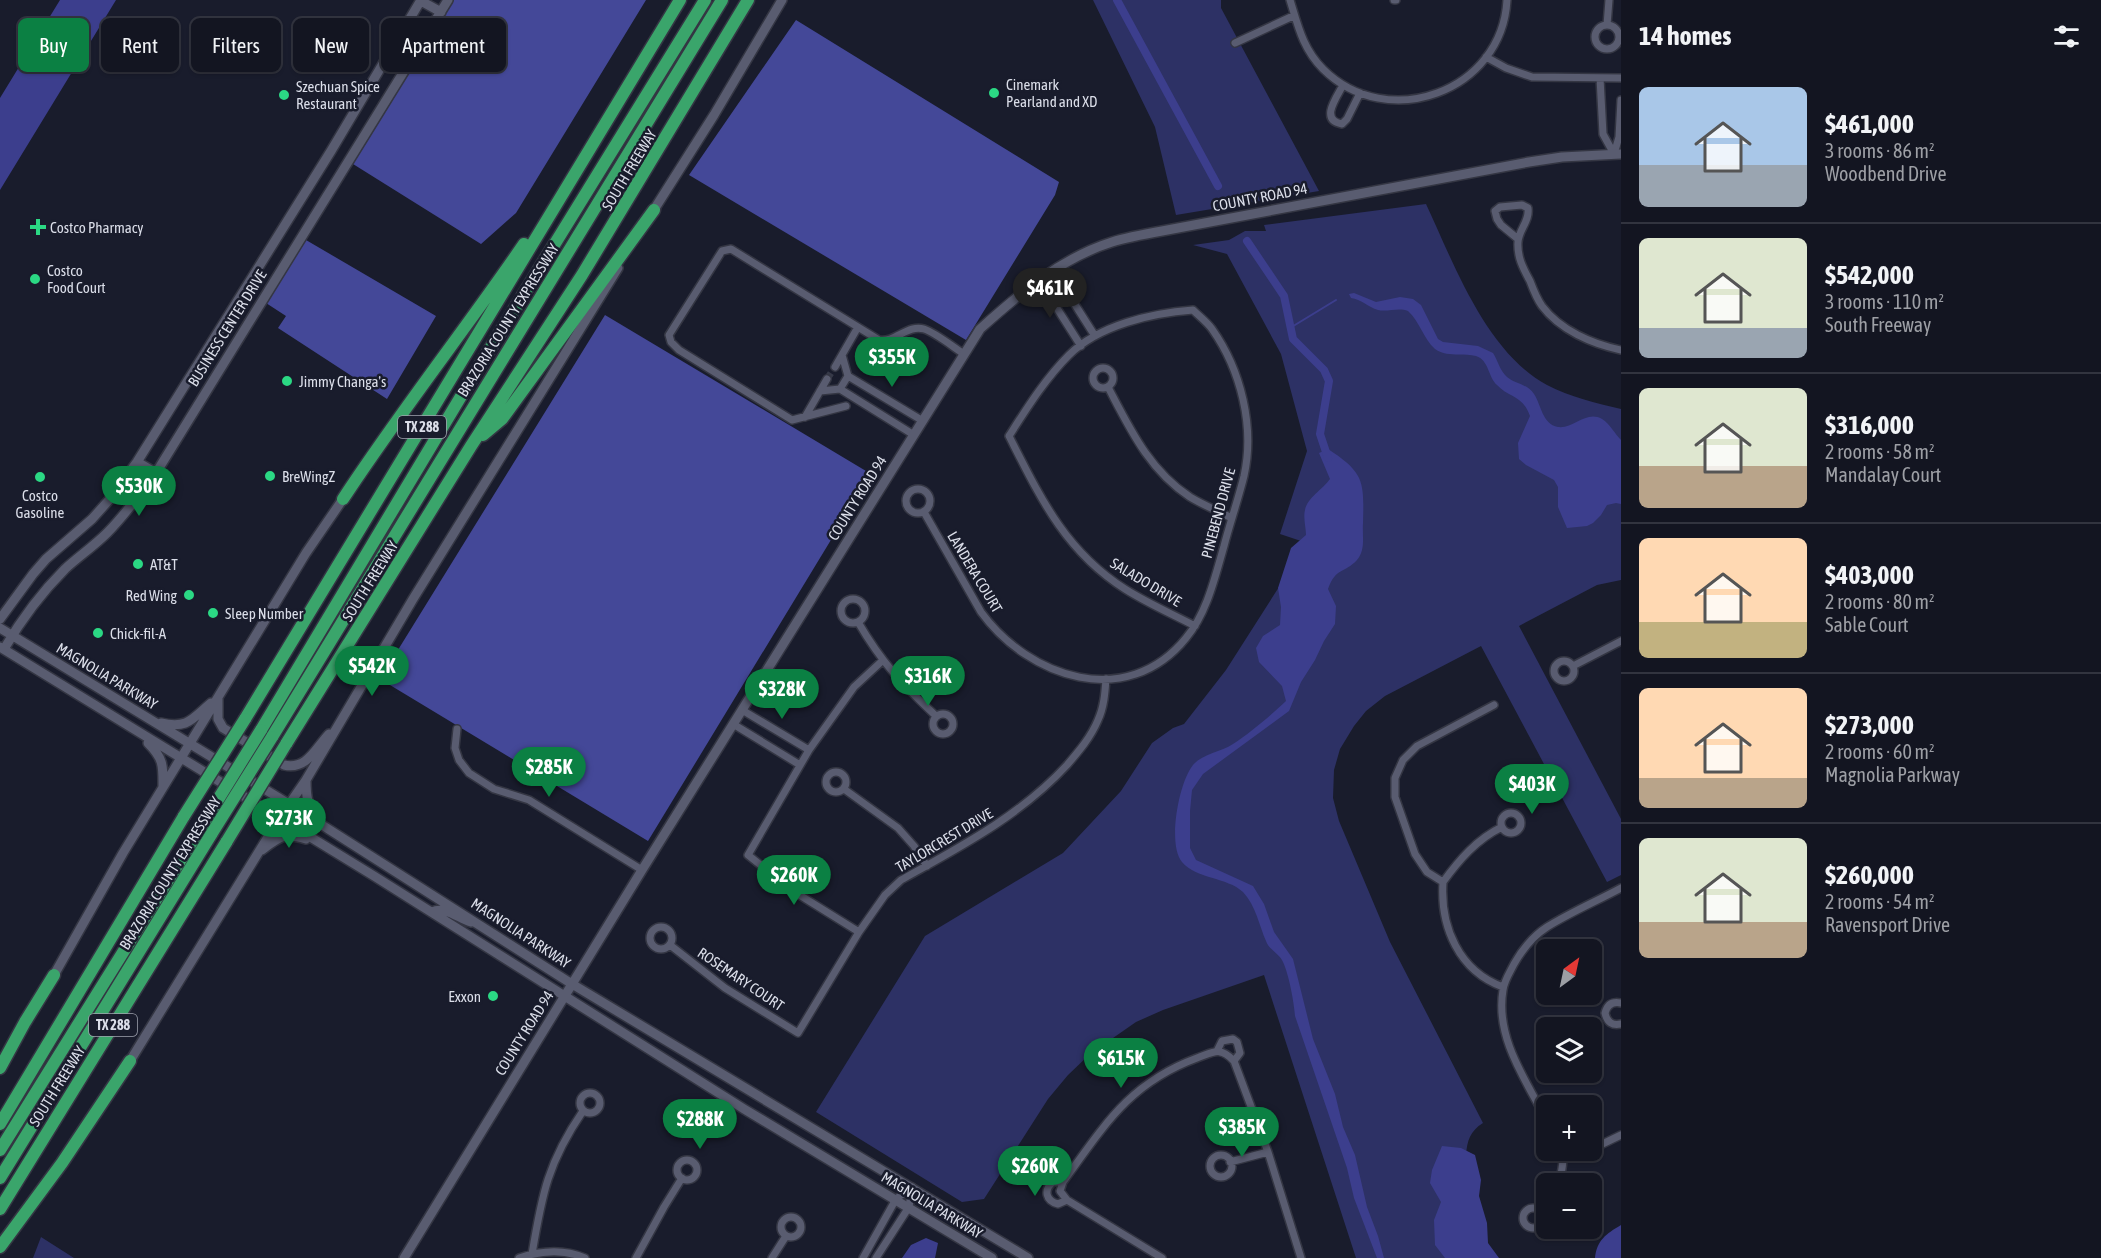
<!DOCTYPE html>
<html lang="en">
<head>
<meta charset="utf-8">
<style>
	body { margin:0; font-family:"Asap Condensed",sans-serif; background:#20222e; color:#f1f3f6; height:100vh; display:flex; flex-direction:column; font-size:22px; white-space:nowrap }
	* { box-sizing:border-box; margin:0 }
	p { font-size:20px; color:#9d9fa5 }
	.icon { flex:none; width:33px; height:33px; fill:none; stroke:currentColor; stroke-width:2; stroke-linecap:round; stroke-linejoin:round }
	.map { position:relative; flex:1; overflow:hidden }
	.sheet { display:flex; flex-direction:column; background:#131521; width:480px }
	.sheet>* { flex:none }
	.banner { position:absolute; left:18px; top:18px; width:570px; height:54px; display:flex; gap:12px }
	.needle { width:39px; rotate:33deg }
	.tools { position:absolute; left:1536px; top:939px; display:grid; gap:12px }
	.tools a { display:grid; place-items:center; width:66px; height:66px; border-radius:9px; background:#131521; box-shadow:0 2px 4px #0004,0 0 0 2px #32343f; font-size:30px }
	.price { position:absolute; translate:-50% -51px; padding:0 14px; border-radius:21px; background:#0b8043; color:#fff; font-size:20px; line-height:39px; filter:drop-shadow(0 2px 3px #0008) }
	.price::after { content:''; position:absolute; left:50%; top:36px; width:18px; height:14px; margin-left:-9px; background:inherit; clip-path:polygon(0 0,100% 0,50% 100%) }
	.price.active { background:#222; color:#fff }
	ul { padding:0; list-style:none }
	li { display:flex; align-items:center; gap:18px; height:150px; padding:0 18px }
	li+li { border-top:2px solid #32343f }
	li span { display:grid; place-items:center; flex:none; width:168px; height:120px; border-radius:9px; color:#555 }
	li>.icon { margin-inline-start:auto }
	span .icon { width:72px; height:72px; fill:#fffc; stroke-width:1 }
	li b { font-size:26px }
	h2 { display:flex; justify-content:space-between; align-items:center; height:72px; padding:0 18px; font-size:26px }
	.pill { padding:0 21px; border-radius:9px; background:#131521; box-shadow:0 2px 4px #0004,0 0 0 2px #32343f; font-size:21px; line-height:54px }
	.pill.active { background:#0b8043; color:#fff }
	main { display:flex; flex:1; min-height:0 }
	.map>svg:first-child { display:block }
</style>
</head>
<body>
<main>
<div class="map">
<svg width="1621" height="1258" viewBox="0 0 1621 1258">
	<rect width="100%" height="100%" fill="#191c2c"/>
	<!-- green -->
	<path fill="#2d3165" d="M1093,0H1221V8L1319,191L1176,215L1155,127Z
		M1426,204C1454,264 1486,352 1547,385C1570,397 1596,403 1621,409V580L1597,585L1519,626L1621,819V875L1607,882L1481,646L1385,696L1366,711L1354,726L1340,749L1334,770L1333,798L1339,821L1390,942L1483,1123C1470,1131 1467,1141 1466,1155L1490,1258H1356L1264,975L1163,1010L1136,1022L1090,1054L1068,1075L1048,1099L984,1199L962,1202L816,1112L925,936L1063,853L1121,791L1152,743L1173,728L1184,724L1226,670L1307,543L1280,534L1307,451L1281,354L1227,254L1193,245L1229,240L1245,231H1266L1264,225Z
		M41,1237L74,1258H33Z"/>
	<!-- forest -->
	<path fill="#444898" d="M454,0H646L516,213L481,244L353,164Z
		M796,20L1059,182L1055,195L966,340L689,175Z
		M306,240L436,316L387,399L278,328L286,316L266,303Z
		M605,315L871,474L648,841L380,679Z"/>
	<!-- water -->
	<path fill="#3c3e8d" d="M60,0H116L0,190V98Z
		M1354,293L1376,302L1400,297L1413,299L1421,305L1438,339L1443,342L1478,346L1493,353C1498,361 1500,371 1507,377C1515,384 1528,384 1534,394C1541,404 1542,424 1558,427C1574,429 1586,410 1602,419C1610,424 1615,434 1621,440V504L1616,503L1607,505L1601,515L1593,523L1587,526L1567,528L1558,507V487L1554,480L1526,465L1519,459L1518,443L1530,416C1523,395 1509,398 1497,385C1488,377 1489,360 1476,356C1462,352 1447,358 1435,349C1423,338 1420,322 1408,311C1399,307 1388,312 1378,310C1368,307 1361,299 1351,298L1349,294Z
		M1328,449C1365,473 1364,482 1363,523C1362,536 1366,549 1357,560C1344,574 1336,567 1328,589L1336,606L1335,624L1324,641L1315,660L1301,682L1289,711L1203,774L1192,790L1190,811V848L1196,860L1253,886L1264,904L1274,932L1293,959L1313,1039L1335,1094L1343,1127L1355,1155L1367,1207L1378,1236L1384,1258H1377L1354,1198L1347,1168L1295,1016C1294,1002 1289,975 1283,962C1280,954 1269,950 1266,941C1259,925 1256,906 1243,892C1227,877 1196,879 1182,862C1167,844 1179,782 1193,765C1202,754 1221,752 1233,744C1250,733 1271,715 1286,701L1282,686L1259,662L1256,648L1263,636L1280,625L1281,607L1278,588L1291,548L1306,535C1306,528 1303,517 1305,510C1307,498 1323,489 1330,479L1319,453Z
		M1442,1146L1461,1148L1475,1155L1481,1180L1479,1196L1487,1223L1488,1243L1499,1258H1445L1435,1245L1434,1220L1441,1202L1430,1183L1432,1170Z
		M1621,1225V1258H1595C1597,1240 1606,1234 1621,1225Z
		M926,1238L938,1243L935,1258H902L911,1245Z"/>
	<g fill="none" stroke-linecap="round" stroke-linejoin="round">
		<!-- stream -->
		<path stroke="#3c3e8d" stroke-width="2" d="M1290,328L1336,300"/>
		<!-- canal -->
		<path stroke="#3c3e8d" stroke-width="8" d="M1117,0L1218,186
			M1247,241L1284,296L1293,339L1324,370L1329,381L1320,434L1328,458"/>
		<!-- street-tunnel -->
		<path stroke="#363948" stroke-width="7" stroke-dasharray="7 3.5" stroke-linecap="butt" d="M827,379L835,367"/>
		<defs>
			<path id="street" d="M1290,0C1298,26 1303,49 1323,69C1387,133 1502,92 1507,0
				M1394,0H1396
				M1607,25L1609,0
				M1595 37a12 12 0 1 1 24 0a12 12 0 1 1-24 0Z
				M1235,43L1293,16
				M1486,57L1506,68L1532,77L1621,78
				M1600,78L1603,134L1614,154
				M1343,85C1337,97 1319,120 1342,124L1347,119L1360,93
				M1614,154L1619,137L1621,100
				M1518,239L1501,225L1497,219L1495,211L1500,207L1522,205L1528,208C1530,221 1519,229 1518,242C1517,257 1523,268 1530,281C1533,289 1537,299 1542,306C1560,330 1592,344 1621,350
				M1053,270L1095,336
				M1039,280L1081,346
				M835,367L858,327
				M1093 378a10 10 0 1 1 20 0a10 10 0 1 1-20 0Z
				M848,376L923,421
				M1108,387C1130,429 1149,470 1190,497C1203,505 1218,511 1232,518
				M840,389L848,376L842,355
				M820,391L840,389L914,435
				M846,406L792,420L679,350L671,342L669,335L722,251L731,249L879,340C895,343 908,324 924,329C936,333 953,347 964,354
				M805,417L827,379
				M906 501a12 12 0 1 1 24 0a12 12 0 1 1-24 0Z
				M924,512L981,612C1029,678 1127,711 1186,638C1207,613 1215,577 1224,546C1230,523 1238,500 1244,476C1255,427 1241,370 1212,329C1207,322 1199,316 1193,310C1152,313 1099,325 1069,355C1045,379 1027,408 1009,436C1040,497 1065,551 1125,589C1147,603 1172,614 1195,626
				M841 611a12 12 0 1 1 24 0a12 12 0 1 1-24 0Z
				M858,622C882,663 902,684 936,716
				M1554 671a10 10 0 1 1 20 0a10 10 0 1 1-20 0Z
				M1573,666L1621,641
				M742,710L809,750
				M933 724a10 10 0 1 1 20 0a10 10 0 1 1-20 0Z
				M733,724L800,765
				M457,729L455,748L459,760L469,773L494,789L529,800L642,870
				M826 782a10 10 0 1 1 20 0a10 10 0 1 1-20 0Z
				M844,789L898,828L914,846L927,866
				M1501 823a10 10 0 1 1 20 0a10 10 0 1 1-20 0Z
				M1443,882L1427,872L1415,854L1395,797V778L1403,760L1417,746L1494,705
				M1443,882C1440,927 1459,971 1503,987
				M1443,882C1459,860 1477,839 1502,827
				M650 938a11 11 0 1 1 22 0a11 11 0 1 1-22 0Z
				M859,932L793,891L748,855L809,750L854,687L882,661
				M670,945L725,988L798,1033L859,932L885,895L901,880C960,847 1020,816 1067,765C1079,751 1091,737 1098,720C1104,707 1105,693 1106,679
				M1621,1003C1612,1001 1607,1005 1605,1013C1607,1022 1612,1026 1621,1024
				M1217,1051L1222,1041L1233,1039L1237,1042L1240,1053L1234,1061
				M580 1103a10 10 0 1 1 20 0a10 10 0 1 1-20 0Z
				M1546,1119C1525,1079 1495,1037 1503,990C1504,981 1510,972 1514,964C1522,950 1533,936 1547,927C1571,912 1597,901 1621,888
				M1592,1149L1621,1135
				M1210 1166a11 11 0 1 1 22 0a11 11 0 1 1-22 0Z
				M1563,1156L1581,1154L1589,1150
				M677 1170a10 10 0 1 1 20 0a10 10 0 1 1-20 0Z
				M1230,1162L1268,1152
				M1063,1182H1053C1043,1190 1046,1201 1058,1204L1067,1200
				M1559,1184C1561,1173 1565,1161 1561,1150
				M1523 1218a10 10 0 1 1 20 0a10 10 0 1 1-20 0Z
				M1540,1211L1546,1202
				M781 1227a10 10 0 1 1 20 0a10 10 0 1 1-20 0Z
				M532,1254C542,1194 548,1162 583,1111
				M519,1258C540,1251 564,1249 585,1258
				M636,1258L664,1207L682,1178
				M772,1258L786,1236
				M863,1258L896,1199L912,1187
				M876,1258L909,1207L912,1187
				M1162,1258L1067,1200L1060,1191L1063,1182C1104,1126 1129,1083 1197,1058C1214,1052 1220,1046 1234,1061L1268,1152L1301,1258"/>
			<path id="secondary" d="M421,1L441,12
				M650,216L714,115L782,0
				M137,462L156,473
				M0,619L33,574L46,559L92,519L109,500L137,462L331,151L421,0
				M0,628L289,804L572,984L1028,1258
				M0,647L374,876L744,1109L992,1258
				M4,649C21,620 41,593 65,569C78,557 94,546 107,533C125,515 140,494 156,473L448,0
				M218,699V719L223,728L284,765C307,770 315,749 329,734
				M161,723C188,729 192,719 211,703
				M148,743C164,759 163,766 163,787
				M306,780C306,796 307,807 319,819
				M262,850C279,837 284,832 306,839
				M432,912C445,906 458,918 471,922
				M54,975L123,853L306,553L343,499
				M130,1061L279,819L306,780L413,599L618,268
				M404,1258L642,870L980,329C1019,294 1061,258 1112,242C1128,237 1145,234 1162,231L1529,162L1562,157L1621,154"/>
			<path id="highway" d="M483,435L502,419L654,210
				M343,499C400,412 465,330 524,244
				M245,719L680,0
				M261,730L466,388L705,0
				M272,737L722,0
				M286,744L471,446L582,275L748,0
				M0,1068L25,1022L54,975
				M0,1124L184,816
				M0,1150L201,827
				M0,1178L212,833
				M0,1209L227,841
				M0,1247L62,1163L130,1061"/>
		</defs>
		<!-- street casing -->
		<use href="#street" stroke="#343643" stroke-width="10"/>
		<!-- secondary casing -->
		<use href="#secondary" stroke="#343643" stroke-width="12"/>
		<!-- highway casing -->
		<use href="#highway" stroke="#343643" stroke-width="15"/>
		<!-- street -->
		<use href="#street" stroke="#595c70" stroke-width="7"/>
		<!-- secondary -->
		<use href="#secondary" stroke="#595c70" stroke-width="9"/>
		<!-- highway -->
		<use href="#highway" stroke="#3aa56b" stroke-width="12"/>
		<defs>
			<path id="highway-bridge" d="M184,816L245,719
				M201,827L261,730
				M212,833L272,737
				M227,841L286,744"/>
		</defs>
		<!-- highway-bridge casing -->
		<use href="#highway-bridge" stroke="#343643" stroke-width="15" stroke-linecap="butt"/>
		<!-- highway-bridge -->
		<use href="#highway-bridge" stroke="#3aa56b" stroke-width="12"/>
	</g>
	<!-- markers -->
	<g fill="#2bd884" stroke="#191c2c" stroke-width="2">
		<circle cx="994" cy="93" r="6"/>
		<circle cx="284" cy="95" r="6"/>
		<path d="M35 218h6v6h6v6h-6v6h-6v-6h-6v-6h6z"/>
		<circle cx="35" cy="279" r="6"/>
		<circle cx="287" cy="381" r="6"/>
		<circle cx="270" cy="476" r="6"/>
		<circle cx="40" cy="477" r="6"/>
		<circle cx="138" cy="564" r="6"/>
		<circle cx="189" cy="595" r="6"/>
		<circle cx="213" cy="613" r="6"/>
		<circle cx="98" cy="633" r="6"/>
		<circle cx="493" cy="996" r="6"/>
	</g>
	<g text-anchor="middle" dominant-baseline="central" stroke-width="5" stroke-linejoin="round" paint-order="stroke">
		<!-- shield labels -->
		<g fill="#191c2c" stroke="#a1a4b0" stroke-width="1.5">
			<rect x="398" y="416" width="48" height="22" rx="4.5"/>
			<rect x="89" y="1014" width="48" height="22" rx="4.5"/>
		</g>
		<g font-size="14" font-weight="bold" fill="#dbdee9">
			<text x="422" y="427">TX 288</text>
			<text x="113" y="1025">TX 288</text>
		</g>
		<!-- poi labels -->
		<g font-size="15" fill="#dbdee9" stroke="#191c2c" text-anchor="start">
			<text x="1006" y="84">Cinemark<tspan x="1006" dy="17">Pearland and XD</tspan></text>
			<text x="296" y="86">Szechuan Spice<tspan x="296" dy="17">Restaurant</tspan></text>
			<text x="50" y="227">Costco Pharmacy</text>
			<text x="47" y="270">Costco<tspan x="47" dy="17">Food Court</tspan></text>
			<text x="299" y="381">Jimmy Changa's</text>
			<text x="282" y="476">BreWingZ</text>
			<text x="40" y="495" text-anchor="middle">Costco<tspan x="40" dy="17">Gasoline</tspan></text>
			<text x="150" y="564">AT&amp;T</text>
			<text x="177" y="595" text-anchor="end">Red Wing</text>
			<text x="225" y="613">Sleep Number</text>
			<text x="110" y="633">Chick-fil-A</text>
			<text x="481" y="996" text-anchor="end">Exxon</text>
		</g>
		<!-- street labels -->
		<g font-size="15" fill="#dbdee9" stroke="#191c2c">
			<text transform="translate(629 170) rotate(-59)">SOUTH FREEWAY</text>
			<text transform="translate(1260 197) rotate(-11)">COUNTY ROAD 94</text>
			<text transform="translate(508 320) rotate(-58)">BRAZORIA COUNTY EXPRESSWAY</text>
			<text transform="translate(227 328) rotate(-58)">BUSINESS CENTER DRIVE</text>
			<text transform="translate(857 498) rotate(-58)">COUNTY ROAD 94</text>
			<text transform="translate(1218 513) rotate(-75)">PINEBEND DRIVE</text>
			<text transform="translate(975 572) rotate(59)">LANDERA COURT</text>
			<text transform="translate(370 581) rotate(-58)">SOUTH FREEWAY</text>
			<text transform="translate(1146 582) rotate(31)">SALADO DRIVE</text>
			<text transform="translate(107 676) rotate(31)">MAGNOLIA PARKWAY</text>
			<text transform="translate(944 840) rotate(-31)">TAYLORCREST DRIVE</text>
			<text transform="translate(170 873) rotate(-58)">BRAZORIA COUNTY EXPRESSWAY</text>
			<text transform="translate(521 933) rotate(33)">MAGNOLIA PARKWAY</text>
			<text transform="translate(741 979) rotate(34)">ROSEMARY COURT</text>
			<text transform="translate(524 1033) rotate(-58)">COUNTY ROAD 94</text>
			<text transform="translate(57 1086) rotate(-58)">SOUTH FREEWAY</text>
			<text transform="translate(932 1205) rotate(31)">MAGNOLIA PARKWAY</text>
		</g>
	</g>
</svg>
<div class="tools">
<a><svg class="needle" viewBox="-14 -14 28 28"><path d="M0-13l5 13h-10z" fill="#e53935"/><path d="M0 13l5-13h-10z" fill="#9d9fa5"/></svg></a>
<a><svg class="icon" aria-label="layers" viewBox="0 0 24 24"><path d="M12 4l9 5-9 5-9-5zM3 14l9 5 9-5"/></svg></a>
<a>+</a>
<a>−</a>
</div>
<b class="price active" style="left:1050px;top:319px">$461K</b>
<b class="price" style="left:892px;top:388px">$355K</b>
<b class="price" style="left:139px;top:517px">$530K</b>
<b class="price" style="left:372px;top:697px">$542K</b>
<b class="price" style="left:928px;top:707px">$316K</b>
<b class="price" style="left:782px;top:720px">$328K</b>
<b class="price" style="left:549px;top:798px">$285K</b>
<b class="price" style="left:1532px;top:815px">$403K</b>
<b class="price" style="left:289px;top:849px">$273K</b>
<b class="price" style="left:794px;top:906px">$260K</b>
<b class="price" style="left:1121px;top:1089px">$615K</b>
<b class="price" style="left:700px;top:1150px">$288K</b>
<b class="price" style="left:1242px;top:1158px">$385K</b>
<b class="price" style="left:1035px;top:1197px">$260K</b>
<div class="banner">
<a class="pill active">Buy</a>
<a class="pill">Rent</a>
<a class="pill">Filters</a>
<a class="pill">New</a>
<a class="pill">Apartment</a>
</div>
</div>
<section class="sheet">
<h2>14 homes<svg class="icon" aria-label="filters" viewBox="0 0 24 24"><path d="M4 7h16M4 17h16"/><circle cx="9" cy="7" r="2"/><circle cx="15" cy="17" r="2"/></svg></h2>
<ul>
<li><span style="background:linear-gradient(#a9c7e8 65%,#9aa5b1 0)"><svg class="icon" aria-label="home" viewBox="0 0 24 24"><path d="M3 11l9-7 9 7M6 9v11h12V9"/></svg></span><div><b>$461,000</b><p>3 rooms · 86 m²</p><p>Woodbend Drive</p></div></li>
<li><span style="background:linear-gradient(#dfe7d0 75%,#9aa5b1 0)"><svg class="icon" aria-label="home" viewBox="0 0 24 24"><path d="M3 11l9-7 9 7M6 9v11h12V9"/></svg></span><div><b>$542,000</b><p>3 rooms · 110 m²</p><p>South Freeway</p></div></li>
<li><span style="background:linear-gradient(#dfe7d0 65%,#b9a48a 0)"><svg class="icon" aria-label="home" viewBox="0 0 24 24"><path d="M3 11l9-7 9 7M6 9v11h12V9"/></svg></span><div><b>$316,000</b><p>2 rooms · 58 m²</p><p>Mandalay Court</p></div></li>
<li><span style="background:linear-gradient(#ffd9b3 70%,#c2b280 0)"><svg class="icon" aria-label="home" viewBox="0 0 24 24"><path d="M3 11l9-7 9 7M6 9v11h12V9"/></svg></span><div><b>$403,000</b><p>2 rooms · 80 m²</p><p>Sable Court</p></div></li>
<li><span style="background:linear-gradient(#ffd9b3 75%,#b9a48a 0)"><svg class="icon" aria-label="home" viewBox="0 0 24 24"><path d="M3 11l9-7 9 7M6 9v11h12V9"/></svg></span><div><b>$273,000</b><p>2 rooms · 60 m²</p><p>Magnolia Parkway</p></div></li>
<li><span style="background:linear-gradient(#dfe7d0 70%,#b9a48a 0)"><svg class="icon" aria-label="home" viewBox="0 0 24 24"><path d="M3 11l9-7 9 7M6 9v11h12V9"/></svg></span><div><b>$260,000</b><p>2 rooms · 54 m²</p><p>Ravensport Drive</p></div></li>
</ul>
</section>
</main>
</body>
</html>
